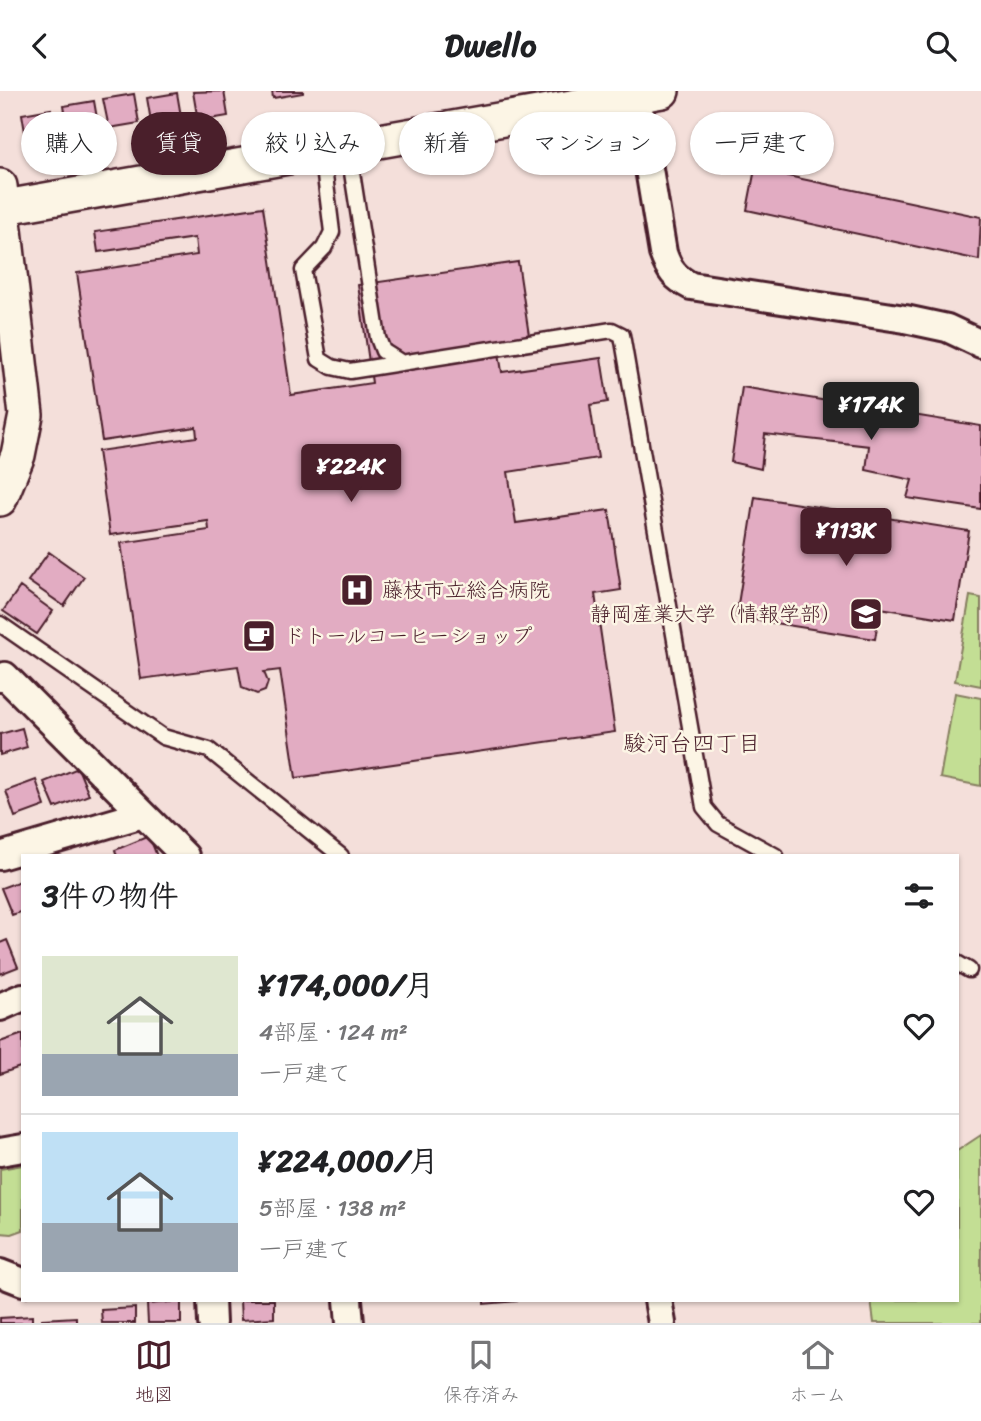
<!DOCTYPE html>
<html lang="ja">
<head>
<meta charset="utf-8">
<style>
	body { margin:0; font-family:Sriracha,"Klee One",sans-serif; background:#f6f6f6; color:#202124; height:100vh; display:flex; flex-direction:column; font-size:26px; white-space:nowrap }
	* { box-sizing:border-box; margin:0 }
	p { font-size:23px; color:#757577 }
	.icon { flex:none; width:38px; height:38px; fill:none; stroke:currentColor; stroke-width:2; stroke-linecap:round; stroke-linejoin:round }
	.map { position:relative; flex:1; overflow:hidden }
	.drawer { position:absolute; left:21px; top:763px; width:938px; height:448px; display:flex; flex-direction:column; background:#fff; border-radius:0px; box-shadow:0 2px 5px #0004 }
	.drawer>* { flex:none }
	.top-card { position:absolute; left:21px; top:21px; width:940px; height:63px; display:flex; gap:14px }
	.price { position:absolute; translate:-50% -60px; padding:0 16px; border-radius:7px; background:#4a1f2b; color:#fff; font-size:23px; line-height:46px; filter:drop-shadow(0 2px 4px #0008) }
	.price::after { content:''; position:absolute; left:50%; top:42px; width:21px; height:16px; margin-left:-10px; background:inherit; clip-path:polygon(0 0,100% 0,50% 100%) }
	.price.on { background:#222; color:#fff }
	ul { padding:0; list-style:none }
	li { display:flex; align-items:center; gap:21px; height:175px; padding:0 21px }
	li+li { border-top:2px solid #e0e0e0 }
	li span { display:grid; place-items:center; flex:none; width:196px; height:140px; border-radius:0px; color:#555 }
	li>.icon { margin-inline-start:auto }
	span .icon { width:84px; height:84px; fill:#fffc; stroke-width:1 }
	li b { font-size:30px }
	h2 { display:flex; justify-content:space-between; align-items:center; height:84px; padding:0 21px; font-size:30px }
	.pill { padding:0 24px; border-radius:32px; background:#fff; box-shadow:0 2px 5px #0004; font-size:24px; line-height:63px }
	.pill.on { background:#4a1f2b; color:#fff }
	header { display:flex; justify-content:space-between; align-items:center; height:91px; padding:0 21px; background:#fff; font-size:32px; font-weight:800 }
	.menu { display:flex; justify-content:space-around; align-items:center; height:98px; border-top:2px solid #e0e0e0; background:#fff; font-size:19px; color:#757577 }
	.menu a { display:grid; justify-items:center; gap:4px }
	.menu .on { color:#4a1f2b }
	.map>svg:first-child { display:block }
</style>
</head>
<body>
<header><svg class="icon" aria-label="back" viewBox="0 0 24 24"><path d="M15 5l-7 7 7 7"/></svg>Dwello<svg class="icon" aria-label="search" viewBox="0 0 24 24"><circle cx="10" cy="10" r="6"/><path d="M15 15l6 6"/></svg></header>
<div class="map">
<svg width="981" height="1232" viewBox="0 0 981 1232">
	<rect width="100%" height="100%" fill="#f4dfda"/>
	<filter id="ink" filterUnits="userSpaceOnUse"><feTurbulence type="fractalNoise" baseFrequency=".0143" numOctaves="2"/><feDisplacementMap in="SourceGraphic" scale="14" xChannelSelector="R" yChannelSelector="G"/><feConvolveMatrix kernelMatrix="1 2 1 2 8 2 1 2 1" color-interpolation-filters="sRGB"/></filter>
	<g filter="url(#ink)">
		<!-- green -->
		<path fill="#c3de94" stroke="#867e60" stroke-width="2" d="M970,505L981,507V595L955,590Z
			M955,602L981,607V695L940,687Z
			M981,1044V1232H874L871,1209H957V1060Z
			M23,1074V1139L12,1143L0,1142V1078Z"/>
		<!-- building -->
		<path fill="#e2acc2" stroke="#4a1f2b" stroke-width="2" d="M224,0L228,25L198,30L193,1Z
			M272,0H303V2L273,7Z
			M177,2L182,31L152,36L147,7Z
			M134,3L139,32L109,37L103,8Z
			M94,10L99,39L69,44L64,15Z
			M51,18L54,36L25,41L22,23Z
			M102,47L105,66L75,70L72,52Z
			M755,78L981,126L979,169L747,119Z
			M263,116L291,304L372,292L358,194L518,171L530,251L498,255L502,281L601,267L608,311L590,314L598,367L508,381L516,432L609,419L621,499L595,503L615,641L296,687L280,579L264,581L268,591L265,600L257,603L242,597L238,575L141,588L121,452L209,439L208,430L110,444L98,360L197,346L196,336L102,350L77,182L197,164L195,147L98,161L95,141Z
			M742,296L981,335V418L907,407L912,389L866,379L869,355L765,343L761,378L731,371Z
			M755,406L969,440L955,529L880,517L875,548L736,526Z
			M49,461L84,486L64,515L28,490Z
			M20,496L53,520L37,543L3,520Z
			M22,637L27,656L0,664V643Z
			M78,677L89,704L55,717L44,691Z
			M36,689L45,715L15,726L6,700Z
			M149,745L157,765H117L115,759Z
			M23,789V820L12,824L1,797Z
			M7,849L18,876L0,883V852Z
			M23,943V975L0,983V951Z
			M240,1209H274V1227L241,1229Z
			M484,1209H517V1210L484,1213Z
			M181,1210V1232H148L147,1213Z
			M135,1217V1232H102L101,1219Z
			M32,1225V1232H0V1227Z
			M76,1226V1232H42V1228Z"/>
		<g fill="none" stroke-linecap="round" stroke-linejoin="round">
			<defs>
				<path id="service" d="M348,56L378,247L383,260L402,272
					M322,61L332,141L324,157L303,179L319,268L332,276L350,280L612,239L622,244L704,716L718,733L776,765
					M0,533L163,646L209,659L341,765
					M957,872L969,879"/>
				<path id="minor" d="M636,0L663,162C669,179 675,187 691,195L905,228L947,237L981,253
					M0,587L5,585L185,765
					M0,765L143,723
					M0,916L23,906
					M0,1061L23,1057
					M0,1182L23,1191
					M211,1209L212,1232
					M348,1209L350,1232
					M658,1209L662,1232"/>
				<path id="tertiary" d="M0,95L26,324L18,364L0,408
					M0,117L662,0"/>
			</defs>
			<!-- service casing -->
			<use href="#service" stroke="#4a1f2b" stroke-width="19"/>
			<!-- minor casing -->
			<use href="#minor" stroke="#4a1f2b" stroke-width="32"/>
			<!-- tertiary casing -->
			<use href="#tertiary" stroke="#4a1f2b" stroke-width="38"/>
			<!-- service -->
			<use href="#service" stroke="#fcf5e5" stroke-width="14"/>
			<!-- minor -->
			<use href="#minor" stroke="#fcf5e5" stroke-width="26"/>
			<!-- tertiary -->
			<use href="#tertiary" stroke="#fcf5e5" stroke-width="33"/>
		</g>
	</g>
	<!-- icons -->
	<defs>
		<symbol id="hospital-square" viewBox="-11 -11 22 22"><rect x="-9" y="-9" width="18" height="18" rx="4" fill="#4a1f2b" stroke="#fcf5e5"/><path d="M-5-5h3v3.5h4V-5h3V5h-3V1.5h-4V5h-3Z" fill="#fff"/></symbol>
		<symbol id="university-square" viewBox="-11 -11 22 22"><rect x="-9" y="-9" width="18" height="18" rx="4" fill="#4a1f2b" stroke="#fcf5e5"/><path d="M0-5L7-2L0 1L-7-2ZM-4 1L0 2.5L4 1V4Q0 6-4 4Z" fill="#fff"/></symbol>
		<symbol id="cafe-square" viewBox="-11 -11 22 22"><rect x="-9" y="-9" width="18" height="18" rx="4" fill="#4a1f2b" stroke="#fcf5e5"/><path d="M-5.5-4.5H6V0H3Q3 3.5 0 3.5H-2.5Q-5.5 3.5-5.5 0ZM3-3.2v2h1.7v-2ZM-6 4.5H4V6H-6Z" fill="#fff"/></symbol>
	</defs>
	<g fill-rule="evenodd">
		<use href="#hospital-square" x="338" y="480" width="38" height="38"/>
		<use href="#university-square" x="847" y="504" width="38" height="38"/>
		<use href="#cafe-square" x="240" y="526" width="38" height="38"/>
	</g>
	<g text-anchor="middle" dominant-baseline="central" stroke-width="5" stroke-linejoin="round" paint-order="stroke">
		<!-- poi labels -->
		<g font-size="21" fill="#4a1f2b" stroke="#fcf5e5" text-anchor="start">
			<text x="382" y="499">藤枝市立総合病院</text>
			<text x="842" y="523" text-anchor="end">静岡産業大学（情報学部）</text>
			<text x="284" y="545">ドトールコーヒーショップ</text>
		</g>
		<!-- neighbourhood labels -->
		<g font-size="23" fill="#4a1f2b" stroke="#fcf5e5">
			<text x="692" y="652">駿河台四丁目</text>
		</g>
	</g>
</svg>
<b class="price on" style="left:871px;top:351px">¥174K</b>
<b class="price" style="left:351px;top:413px">¥224K</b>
<b class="price" style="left:846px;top:477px">¥113K</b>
<div class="top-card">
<a class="pill">購入</a>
<a class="pill on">賃貸</a>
<a class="pill">絞り込み</a>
<a class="pill">新着</a>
<a class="pill">マンション</a>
<a class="pill">一戸建て</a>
</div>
<section class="drawer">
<h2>3件の物件<svg class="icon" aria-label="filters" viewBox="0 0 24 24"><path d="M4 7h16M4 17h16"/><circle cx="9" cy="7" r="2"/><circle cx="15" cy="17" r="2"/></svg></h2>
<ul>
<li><span style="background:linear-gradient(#dfe7d0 70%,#9aa5b1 0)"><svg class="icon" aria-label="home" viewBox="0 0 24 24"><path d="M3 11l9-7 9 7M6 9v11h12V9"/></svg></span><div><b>¥174,000/月</b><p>4部屋 · 124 m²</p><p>一戸建て</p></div><svg class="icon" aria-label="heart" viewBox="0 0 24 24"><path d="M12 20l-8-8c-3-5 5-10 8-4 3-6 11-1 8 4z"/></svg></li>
<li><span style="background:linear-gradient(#bfe0f5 65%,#9aa5b1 0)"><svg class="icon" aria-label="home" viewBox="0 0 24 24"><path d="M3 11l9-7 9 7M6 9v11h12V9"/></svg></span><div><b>¥224,000/月</b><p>5部屋 · 138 m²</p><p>一戸建て</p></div><svg class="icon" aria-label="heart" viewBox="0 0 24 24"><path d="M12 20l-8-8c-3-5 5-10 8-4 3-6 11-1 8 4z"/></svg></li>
</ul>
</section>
</div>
<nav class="menu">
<a class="on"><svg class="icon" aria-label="map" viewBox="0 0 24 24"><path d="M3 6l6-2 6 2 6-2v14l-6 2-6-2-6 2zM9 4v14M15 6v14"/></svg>地図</a>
<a><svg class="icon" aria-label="saved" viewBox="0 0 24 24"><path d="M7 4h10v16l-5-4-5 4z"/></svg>保存済み</a>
<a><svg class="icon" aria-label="home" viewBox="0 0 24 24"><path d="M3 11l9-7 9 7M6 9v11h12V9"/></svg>ホーム</a>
</nav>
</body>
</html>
